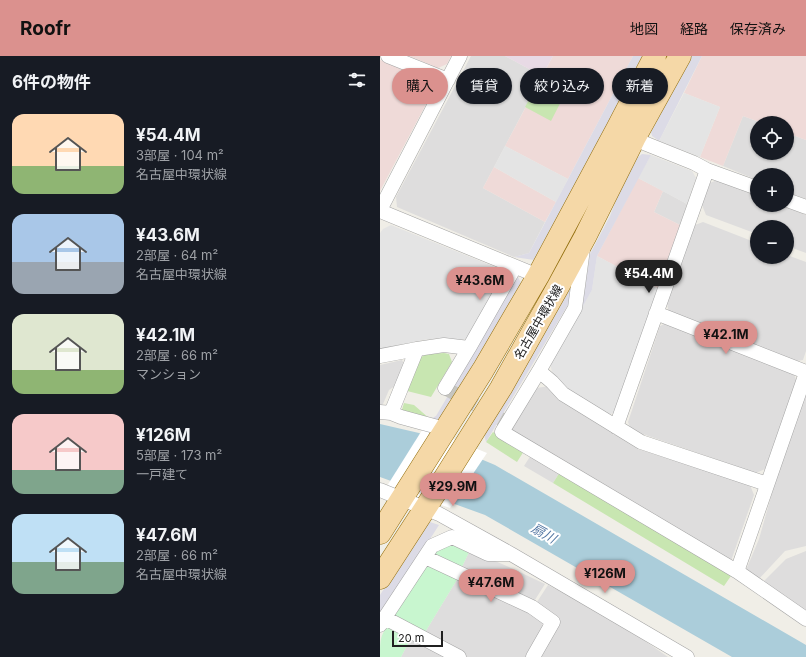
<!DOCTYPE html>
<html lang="ja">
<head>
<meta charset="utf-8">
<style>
	body { margin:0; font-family:Inter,"Noto Sans JP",sans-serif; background:#242831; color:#f1f3f6; height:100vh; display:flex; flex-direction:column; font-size:15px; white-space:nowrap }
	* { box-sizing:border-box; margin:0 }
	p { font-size:13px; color:#9ea1a6 }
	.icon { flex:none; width:22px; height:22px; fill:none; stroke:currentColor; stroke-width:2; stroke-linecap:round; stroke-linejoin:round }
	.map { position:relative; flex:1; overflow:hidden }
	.sheet { display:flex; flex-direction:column; background:#171b24; width:380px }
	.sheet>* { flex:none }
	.hud { position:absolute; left:12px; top:12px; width:354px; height:36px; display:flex; gap:8px }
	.controls { position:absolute; left:370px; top:60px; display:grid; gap:8px }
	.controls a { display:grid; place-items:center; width:44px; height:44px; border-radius:50%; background:#171b24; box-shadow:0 1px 3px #0004; font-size:20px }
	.scale { position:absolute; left:12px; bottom:10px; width:51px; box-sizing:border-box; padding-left:4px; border:2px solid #202020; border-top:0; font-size:11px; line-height:14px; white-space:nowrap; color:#202020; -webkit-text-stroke:3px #fff; paint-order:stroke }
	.price { position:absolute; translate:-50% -34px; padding:0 9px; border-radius:14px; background:#db918e; color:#111; font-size:13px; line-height:26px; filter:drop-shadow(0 1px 2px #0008) }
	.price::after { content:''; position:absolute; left:50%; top:24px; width:12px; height:9px; margin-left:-6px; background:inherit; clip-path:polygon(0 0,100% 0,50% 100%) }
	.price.on { background:#222; color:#fff }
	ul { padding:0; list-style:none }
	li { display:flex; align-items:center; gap:12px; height:100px; padding:0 12px }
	li span { display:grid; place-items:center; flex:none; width:112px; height:80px; border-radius:12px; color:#555 }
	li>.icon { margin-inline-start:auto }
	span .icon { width:48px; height:48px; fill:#fffc; stroke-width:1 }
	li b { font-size:17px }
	h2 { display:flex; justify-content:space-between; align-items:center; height:48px; padding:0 12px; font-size:17px }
	.pill { padding:0 14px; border-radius:18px; background:#171b24; box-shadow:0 1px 3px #0004; font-size:14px; line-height:36px }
	.pill.on { background:#db918e; color:#111 }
	header { display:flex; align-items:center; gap:24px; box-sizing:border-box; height:56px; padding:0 20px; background:#db918e; color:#111 }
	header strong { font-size:19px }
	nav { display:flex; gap:22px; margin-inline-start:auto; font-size:14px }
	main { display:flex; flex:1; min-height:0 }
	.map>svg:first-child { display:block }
</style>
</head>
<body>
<header>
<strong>Roofr</strong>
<nav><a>地図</a><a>経路</a><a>保存済み</a></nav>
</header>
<main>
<section class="sheet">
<h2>6件の物件<svg class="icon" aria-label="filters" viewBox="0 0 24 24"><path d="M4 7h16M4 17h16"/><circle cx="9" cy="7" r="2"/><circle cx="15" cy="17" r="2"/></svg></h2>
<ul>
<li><span style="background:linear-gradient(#ffd9b3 65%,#8fb573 0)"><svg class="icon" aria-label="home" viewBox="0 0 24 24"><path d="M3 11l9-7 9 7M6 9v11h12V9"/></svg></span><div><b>¥54.4M</b><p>3部屋 · 104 m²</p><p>名古屋中環状線</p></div></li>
<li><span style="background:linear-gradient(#a9c7e8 60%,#9aa5b1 0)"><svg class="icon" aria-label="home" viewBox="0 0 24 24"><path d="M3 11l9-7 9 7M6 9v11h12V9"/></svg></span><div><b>¥43.6M</b><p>2部屋 · 64 m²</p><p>名古屋中環状線</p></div></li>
<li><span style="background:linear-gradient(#dfe7d0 70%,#8fb573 0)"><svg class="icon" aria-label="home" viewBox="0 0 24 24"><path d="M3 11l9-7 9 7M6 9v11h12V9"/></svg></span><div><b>¥42.1M</b><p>2部屋 · 66 m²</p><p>マンション</p></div></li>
<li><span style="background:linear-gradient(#f6c9c9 70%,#7fa58c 0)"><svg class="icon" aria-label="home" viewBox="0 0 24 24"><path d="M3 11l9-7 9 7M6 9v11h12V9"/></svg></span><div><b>¥126M</b><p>5部屋 · 173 m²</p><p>一戸建て</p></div></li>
<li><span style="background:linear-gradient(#bfe0f5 60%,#7fa58c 0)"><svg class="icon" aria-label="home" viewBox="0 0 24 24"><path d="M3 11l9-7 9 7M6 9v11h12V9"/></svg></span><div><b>¥47.6M</b><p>2部屋 · 66 m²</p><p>名古屋中環状線</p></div></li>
</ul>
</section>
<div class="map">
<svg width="426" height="601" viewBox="0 0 426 601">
	<rect width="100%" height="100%" fill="#f0eee7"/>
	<!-- residential -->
	<path fill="#dedddd" d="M91,0H125L162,20L103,132L165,166L149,197L134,201L17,151L16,141Z
		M363,60L382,67H377V97H407V77L426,84V143L407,136V119H377V124L343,110Z
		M337,124L377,140V149H401L426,159V197L407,190V171H377V178L326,159L322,149L330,127Z
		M283,135L307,148L300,169L274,156Z
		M323,166L377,187V201H407V199L426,206V295L423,304L411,306L289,258L287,247L315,169Z
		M288,266L412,315L417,325L385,413L376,417L251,374L248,366L280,270Z
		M22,304L24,308L19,327L9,334L3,348L0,350V309Z
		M170,330L178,342L258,393L370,429L374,439L351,505L129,375L156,332Z
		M426,336V490L405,495L379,523L366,514L379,483L394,430Z
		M151,399L180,416L173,427L144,410Z
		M90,494L131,512L165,528L153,547L81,513Z
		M426,495V559L383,526L406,503Z
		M78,522L162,563L165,572L149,601H87L44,578Z
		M168,529L199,545L252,576L288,601H158L179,562L155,549Z
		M32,580L71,601H21Z"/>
	<!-- commercial -->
	<path fill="#efdad8" d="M29,0H71L67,8L58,12Z
		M173,0H253L188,123L125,90Z
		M322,0H426V84L407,77V67H382L363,60L343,110L320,101L340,51L304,37Z
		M0,4L50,24L54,33L0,135Z
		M114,111L176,146L165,166L103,132Z
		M258,122L283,135L274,156L300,169L279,233L217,200Z"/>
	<!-- industrial -->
	<path fill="#e8dae5" d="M125,0H173L162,20Z"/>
	<!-- grass -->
	<path fill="#c8e6b1" d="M162,20L187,34L171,65L145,51Z
		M64,297L69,298L72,306L51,341L27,335L41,301L47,298Z
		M24,347L34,349L50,363L21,357Z
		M113,376L144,395L137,406L106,386Z
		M180,416L353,517L344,530L173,427Z"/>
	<!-- park -->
	<path fill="#c8f6cf" d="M71,487L90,494L81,513L56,503L54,497Z
		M51,509L78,522L44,578L16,563L14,554L42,512Z
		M11,570L32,580L21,601H0C0,587 0,574 11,570Z"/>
	<!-- parking -->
	<path fill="#e4e4e4" d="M304,37L340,51L320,101L279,85Z
		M125,90L188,123L176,146L114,111Z
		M271,99L312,115L316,122L307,148L258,122Z
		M11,169L120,213L123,221L90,281L83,284L63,282L43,284L0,293V177L3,173Z
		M217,200L279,233L236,356L228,359L188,335L172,316L170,307L212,234Z"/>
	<!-- plaza -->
	<path fill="#dcdbe6" d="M253,0H266L154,204L134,201L149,197Z
		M311,0H322L279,85L272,80L271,76Z
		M262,98L271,99L217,200L212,234L202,252L210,198L230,160L240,134L258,101Z
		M138,221L142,229L60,365L50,363L56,360Z
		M189,234L191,235L189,247L106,386L104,378Z
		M50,466L59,469L0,561V539L46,468Z"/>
	<!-- water -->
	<path fill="#abcdda" d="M0,368L39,377L115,409L426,589V601H352L105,459L0,421Z"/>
	<!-- pier -->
	<path fill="#fff" d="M44,371L107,397L70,452L7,430Z"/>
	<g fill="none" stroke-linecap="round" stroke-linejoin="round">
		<!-- street-tunnel -->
		<path stroke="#c6c5bf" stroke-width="14" stroke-dasharray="14 7" stroke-linecap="butt" d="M65,332L128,367"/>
		<defs>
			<path id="street" d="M8,0L68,24
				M254,83L314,107L327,114L377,132
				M407,144L426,151
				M0,154L80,0
				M0,155L158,220
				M203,193L195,252L159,315L122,376L358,516L426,563
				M276,257L426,316
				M89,292L135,211
				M0,300L37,293
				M159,315L172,326L183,338L261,386L387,428
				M0,356L11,357L37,293L64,289L89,292L65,332
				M11,357L21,361L65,373
				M236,371L327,114
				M0,434L59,458L131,498L307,601
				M45,501L152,551L173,566L153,601
				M358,516L359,510L426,317
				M5,562L79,601
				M0,569L52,490L72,481L108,498H129"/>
			<path id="primary" d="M0,477L103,314L158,220L237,73L275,0
				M0,522L57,434L121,332L179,229L205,181L254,83L300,0"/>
		</defs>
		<!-- street casing -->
		<use href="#street" stroke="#a4a4a4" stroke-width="15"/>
		<!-- primary casing -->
		<use href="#primary" stroke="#916d0b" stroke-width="23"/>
		<!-- street -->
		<use href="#street" stroke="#fff" stroke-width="14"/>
		<!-- primary -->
		<use href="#primary" stroke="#f5d8a7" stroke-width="22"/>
	</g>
	<g text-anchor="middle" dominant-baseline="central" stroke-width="4" stroke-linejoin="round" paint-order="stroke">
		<!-- street labels -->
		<g font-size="12" fill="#202020" stroke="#fff">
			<text transform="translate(158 266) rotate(-60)">名古屋中環状線</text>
		</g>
		<!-- water labels -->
		<g font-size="13" font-style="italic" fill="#5074a1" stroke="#fff">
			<text transform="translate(164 477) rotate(29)">扇川</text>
		</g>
	</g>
</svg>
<div class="controls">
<a><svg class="icon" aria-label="locate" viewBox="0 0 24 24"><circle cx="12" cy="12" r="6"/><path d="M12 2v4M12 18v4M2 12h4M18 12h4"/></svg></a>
<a>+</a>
<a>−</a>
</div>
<div class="scale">20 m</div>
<b class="price on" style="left:269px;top:238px">¥54.4M</b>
<b class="price" style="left:100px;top:245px">¥43.6M</b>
<b class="price" style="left:346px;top:299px">¥42.1M</b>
<b class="price" style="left:73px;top:451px">¥29.9M</b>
<b class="price" style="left:225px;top:538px">¥126M</b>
<b class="price" style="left:111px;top:547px">¥47.6M</b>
<div class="hud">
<a class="pill on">購入</a>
<a class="pill">賃貸</a>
<a class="pill">絞り込み</a>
<a class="pill">新着</a>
</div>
</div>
</main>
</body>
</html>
